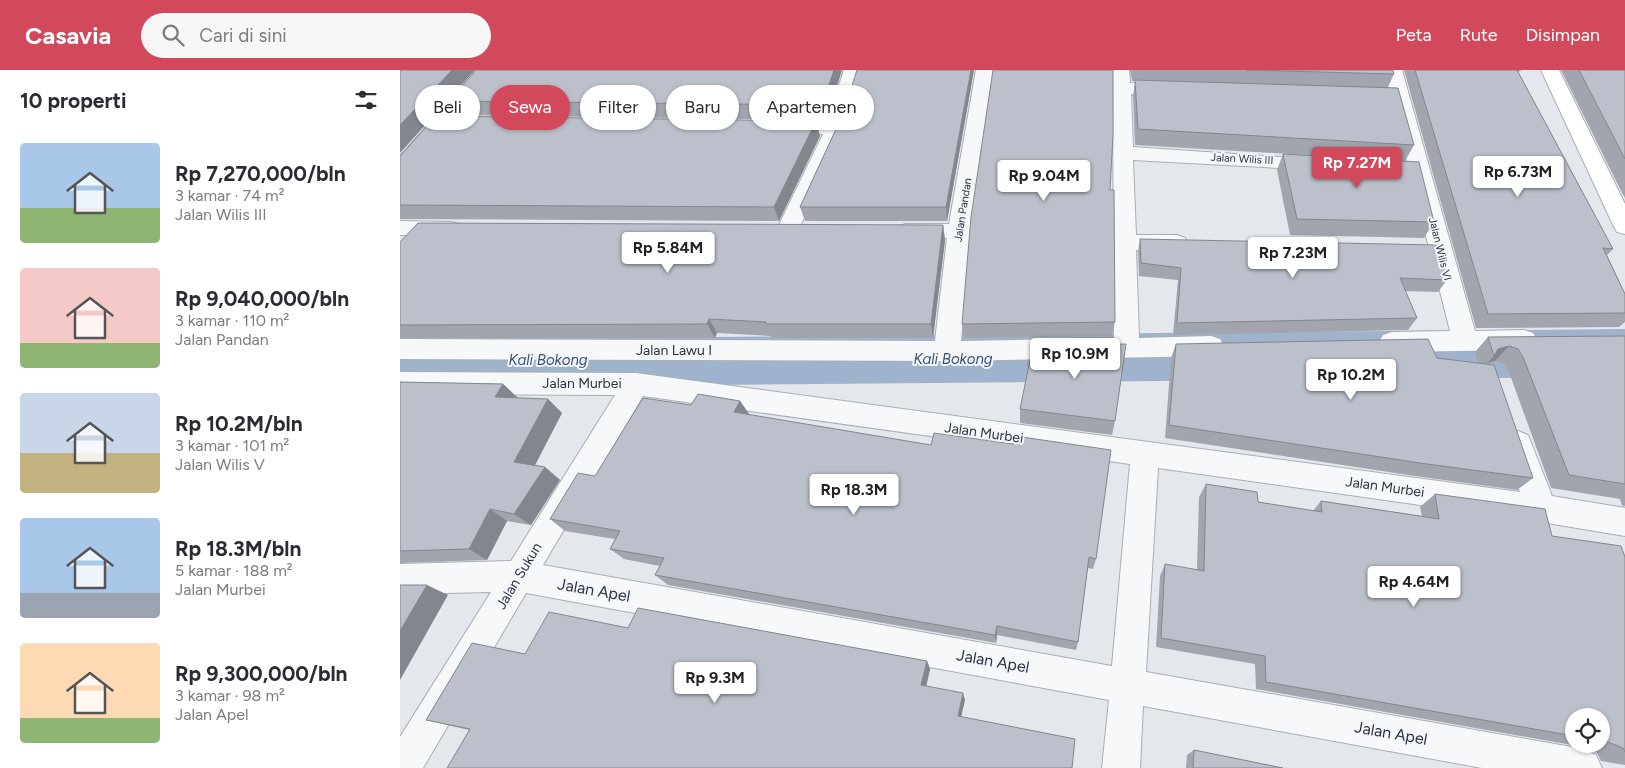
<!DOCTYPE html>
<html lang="id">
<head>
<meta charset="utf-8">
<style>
	body { margin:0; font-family:Figtree,sans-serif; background:#f7f7f7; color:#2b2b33; height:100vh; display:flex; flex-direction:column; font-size:19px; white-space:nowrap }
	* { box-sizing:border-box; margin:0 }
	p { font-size:16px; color:#7c7c81 }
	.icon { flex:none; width:28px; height:28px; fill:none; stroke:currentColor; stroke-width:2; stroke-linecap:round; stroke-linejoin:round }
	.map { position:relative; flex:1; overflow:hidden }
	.sheet { display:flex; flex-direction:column; background:#fff; width:400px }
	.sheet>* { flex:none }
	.top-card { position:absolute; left:15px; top:15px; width:475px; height:45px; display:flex; gap:10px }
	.controls { position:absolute; left:1165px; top:638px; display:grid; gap:10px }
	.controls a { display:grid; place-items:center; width:45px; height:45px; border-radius:50%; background:#fff; box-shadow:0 1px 4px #0004; font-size:25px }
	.price { position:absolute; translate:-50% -42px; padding:0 11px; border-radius:5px; background:#fff; color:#222; font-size:16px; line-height:32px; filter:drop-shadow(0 1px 2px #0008) }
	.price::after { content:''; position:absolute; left:50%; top:30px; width:15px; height:11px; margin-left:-8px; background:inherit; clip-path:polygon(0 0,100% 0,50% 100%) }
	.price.current { background:#d1495b; color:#fff }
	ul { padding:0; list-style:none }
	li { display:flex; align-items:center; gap:15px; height:125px; padding:0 20px }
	li span { display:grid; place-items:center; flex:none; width:140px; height:100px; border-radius:5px; color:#555 }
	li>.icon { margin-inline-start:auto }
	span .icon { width:60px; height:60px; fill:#fffc; stroke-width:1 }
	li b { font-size:21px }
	h2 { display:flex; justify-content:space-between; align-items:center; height:60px; padding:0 20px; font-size:21px }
	.tag { padding:0 18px; border-radius:22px; background:#fff; box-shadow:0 1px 4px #0004; font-size:18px; line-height:45px }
	.tag.current { background:#d1495b; color:#fff }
	header { display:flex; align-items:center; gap:30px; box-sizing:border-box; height:70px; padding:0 25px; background:#d1495b; color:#fff }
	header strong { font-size:24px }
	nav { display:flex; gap:28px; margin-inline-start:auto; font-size:18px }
	.search { width:350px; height:45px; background:#f7f7f7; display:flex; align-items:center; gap:12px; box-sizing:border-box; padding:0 18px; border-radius:28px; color:#7c7c81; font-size:19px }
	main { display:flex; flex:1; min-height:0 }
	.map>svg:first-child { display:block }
</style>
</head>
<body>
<header>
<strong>Casavia</strong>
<div class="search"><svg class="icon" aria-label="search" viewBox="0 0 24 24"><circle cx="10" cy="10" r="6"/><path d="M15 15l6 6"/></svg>Cari di sini</div>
<nav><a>Peta</a><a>Rute</a><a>Disimpan</a></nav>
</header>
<main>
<section class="sheet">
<h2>10 properti<svg class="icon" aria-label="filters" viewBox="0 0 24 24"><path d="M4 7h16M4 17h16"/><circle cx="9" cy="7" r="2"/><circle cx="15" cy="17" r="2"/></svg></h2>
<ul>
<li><span style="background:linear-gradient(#a9c7e8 65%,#8fb573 0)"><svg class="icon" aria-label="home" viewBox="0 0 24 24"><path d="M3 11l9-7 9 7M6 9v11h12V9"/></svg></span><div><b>Rp 7,270,000/bln</b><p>3 kamar · 74 m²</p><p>Jalan Wilis III</p></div></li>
<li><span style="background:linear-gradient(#f6c9c9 75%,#8fb573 0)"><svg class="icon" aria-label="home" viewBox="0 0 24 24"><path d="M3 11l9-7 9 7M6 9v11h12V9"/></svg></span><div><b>Rp 9,040,000/bln</b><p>3 kamar · 110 m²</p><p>Jalan Pandan</p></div></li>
<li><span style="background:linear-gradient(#c9d6e8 60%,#c2b280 0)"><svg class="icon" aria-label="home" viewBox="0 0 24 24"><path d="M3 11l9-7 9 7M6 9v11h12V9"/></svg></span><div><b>Rp 10.2M/bln</b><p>3 kamar · 101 m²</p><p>Jalan Wilis V</p></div></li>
<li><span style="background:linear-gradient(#a9c7e8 75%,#9aa5b1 0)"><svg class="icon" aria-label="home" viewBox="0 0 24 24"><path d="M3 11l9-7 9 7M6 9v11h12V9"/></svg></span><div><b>Rp 18.3M/bln</b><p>5 kamar · 188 m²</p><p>Jalan Murbei</p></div></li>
<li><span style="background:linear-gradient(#ffd9b3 75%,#8fb573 0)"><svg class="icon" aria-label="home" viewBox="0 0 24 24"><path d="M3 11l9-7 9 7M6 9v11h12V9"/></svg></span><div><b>Rp 9,300,000/bln</b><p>3 kamar · 98 m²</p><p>Jalan Apel</p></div></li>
</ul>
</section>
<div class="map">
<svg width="1225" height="698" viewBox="0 0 1225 698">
	<rect width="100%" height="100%" fill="#e4e7ec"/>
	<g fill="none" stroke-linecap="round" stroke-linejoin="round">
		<!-- river -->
		<path fill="#9fb4cc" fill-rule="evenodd" d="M1225,259V307L312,315L0,313V265L312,267Z"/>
		<defs>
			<path id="street" d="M77,0H96L7,104L0,105V86Z
				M444,0H462L445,58L398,161L395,166L387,168L379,166L376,161L423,64L379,63L372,61L369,57L372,53L379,51L427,52Z
				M576,0H594L570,161L561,271L714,268L713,0H729L730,13L771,14L777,16L780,20L777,24L771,26L731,24L733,77L924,90L927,94L924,98L917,100L733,90L736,165H777L785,168L788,173L785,178L777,181L736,180L739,268L811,266L820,269L824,276L820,283L811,286L547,291L0,289V269L535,271L547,168H506L498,166L495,161L498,156L506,154H549Z
				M984,0H1002L1075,261L1124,260L1133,263L1137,270L1133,277L1124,280L992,282L983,279L979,272L983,265L992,262L1050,261Z
				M0,151L51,152L59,154L62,159L59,164L51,166L0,165Z
				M0,302L236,303L1120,422L1104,373L1108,365L1118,361L1128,365L1152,426L1225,438V466L1141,452L758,398L746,602L1183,679L1196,685L1202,698H1082L743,636L740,698H702L709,630L126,523L23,698H0V667L91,522L0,524V494L111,491L215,325L0,324ZM243,326L730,394L712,596L143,495Z"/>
			<path id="secondary" d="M1141,0H1159L1225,134V164L1217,162L1214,157Z"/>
		</defs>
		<!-- street casing -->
		<use href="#street" stroke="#a9aeb7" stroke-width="2"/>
		<!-- secondary casing -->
		<use href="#secondary" stroke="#a9aeb7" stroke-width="2"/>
		<!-- street -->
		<use href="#street" fill="#f7f8fa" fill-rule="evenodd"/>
		<!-- secondary -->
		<use href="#secondary" fill="#fff" fill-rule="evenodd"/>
	</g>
	<!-- wall -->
	<path fill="#a1a5ae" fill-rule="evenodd" d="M76,0H442L426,50L60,45L49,31Z
		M574,0L547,151H405L400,137L443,44Z
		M730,0H993L994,4L988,17L1014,75L1005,91L1034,152L1024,168L890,165L877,100L883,84L941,87L735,75L733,26L735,11H732Z
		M1004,0H1122L1118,2L1213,179L1207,185L1225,224V252L1219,257L1076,258Z
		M1161,0H1225V128L1222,123Z
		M416,51L420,66L379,151L0,149V86Z
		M710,120L715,252L712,266L563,268L562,254Z
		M543,155L545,170L533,268H372L371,266L317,263L315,268H0V172Z
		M740,169L1047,210L1038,222L1005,221L1017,248L1008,260L773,265L778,210L739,206L738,182Z
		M1225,266V436H1222L1220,429L1151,418L1109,302L1104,294L1095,291L1086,294L1133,408L1117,420L1015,406L765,368L771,288L776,274L1037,288L1078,293L1075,282L1088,267Z
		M0,312L103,314L118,328L148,329L162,343L134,395L145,397L160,410L131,455L107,451L87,490L0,493Z
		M340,331L349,344L696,489L693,499L688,498L678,572L676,580L597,565L596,573L268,515L255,505L260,496L224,489L210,479L215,469L165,461L150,449L195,406L291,335Z
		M620,339L715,351L712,365L620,353Z
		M806,414L858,432L913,441L921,431L1022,446L1020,437L1035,424L1152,466L1225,487V695L1201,691L1197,683L1183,677L856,619L855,594L756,577L760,506L765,494L797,500L799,427ZM1174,646H1201V674H1174Z
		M228,558L527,591L530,599L526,616L565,630L69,660L26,650L125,584Z
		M794,680L883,698H786L787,685Z"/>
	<!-- shaded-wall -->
	<path fill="#83868d" d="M52,0H75L0,83V55Z
		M434,0H442L426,50L422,35Z
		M571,0H574L547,151L546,137Z
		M416,51L420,66L379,151L374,137Z
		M543,155L545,170L533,268L531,254Z
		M309,249L317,263L315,268L307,254Z
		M1109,276L1095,291L1087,293L1094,286L1098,279Z
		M103,314L118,328L95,327Z
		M148,329L162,343L130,405L114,392Z
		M340,331L349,344L334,342Z
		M145,397L160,410L131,455L114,444Z
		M90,439L107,451L87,490L69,479Z
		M27,515L48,525L0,610V561Z
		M597,556V565L596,573L595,565Z
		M527,591L530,599L525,622L521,615Z
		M563,623L565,630L560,652L558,646Z"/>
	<!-- building -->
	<path fill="#bbc0ca" stroke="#83868d" d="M0,0H52L0,55Z
		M76,0H434L422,35L49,31Z
		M457,0H571L546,137H400L443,44Z
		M593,0H713V65L710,120H714L715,252L562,254L571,147Z
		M846,0H993L994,4Z
		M1015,0H1117L1213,179L1203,178L1225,224V243L1088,244Z
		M1179,0H1225V89Z
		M735,10L998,18L1014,75L738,59Z
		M36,46L416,51L374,137L0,135V86Z
		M883,84L1019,92L1034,152L897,149Z
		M18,153L543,155L531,254H366V252L309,249L307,254L0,255V172Z
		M740,169L1037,175L1047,210L1000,208L1017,248L777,253L781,198L741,193Z
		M1225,266V414L1169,405L1123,287L1118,279L1109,276L1098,279L1094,286L1088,267Z
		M1028,269L1037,288L1094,295L1133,408L1027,394L769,355L776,274Z
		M726,274L715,351L620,339L633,276Z
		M0,312L103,314L95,327L148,329L114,392L145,397L114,444L90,439L69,479L0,481Z
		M298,324L340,331L334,342L531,375L534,363L613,374L615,366L711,380L696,489L689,487L678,572L597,556L595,565L255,505L264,488L210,479L220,461L150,449L178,403L195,406L243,328L291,335Z
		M806,414L857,422L858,432L922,442L921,431L1039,449L1035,424L1145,439L1152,466L1221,476L1225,487V682L1223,678L1208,672L1201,670V646H1174V666L866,612L865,586L761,568L765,494L804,501Z
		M0,515H27L0,561Z
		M238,538L527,591L521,615L563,623L558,646L675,669L672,698H47L70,659L26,650L72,573L125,584L149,542L228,558Z
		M794,680L883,698H793Z"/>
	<g text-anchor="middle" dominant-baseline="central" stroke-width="4" stroke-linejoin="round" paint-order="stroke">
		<!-- far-street labels -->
		<g font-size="11" fill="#2b3445" stroke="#f4f6f9">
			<text transform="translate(842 89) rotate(3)">Jalan Wilis III</text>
			<text transform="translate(563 140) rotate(-81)">Jalan Pandan</text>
			<text transform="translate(1040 179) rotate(76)">Jalan Wilis VI</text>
		</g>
		<!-- street labels -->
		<g font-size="14" fill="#2b3445" stroke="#f4f6f9">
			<text x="274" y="280">Jalan Lawu I</text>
			<text x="182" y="313">Jalan Murbei</text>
			<text transform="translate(584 363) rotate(8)">Jalan Murbei</text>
			<text transform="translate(985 417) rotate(8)">Jalan Murbei</text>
			<text transform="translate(119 506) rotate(-59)">Jalan Sukun</text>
		</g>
		<!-- water labels -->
		<g font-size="15" font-style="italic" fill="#34527a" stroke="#f4f6f9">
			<text x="553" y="289">Kali Bokong</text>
			<text x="148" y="290">Kali Bokong</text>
		</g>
		<!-- near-street labels -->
		<g font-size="16" fill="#2b3445" stroke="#f4f6f9">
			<text transform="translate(194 520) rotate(10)">Jalan Apel</text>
			<text transform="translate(593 591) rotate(10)">Jalan Apel</text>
			<text transform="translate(991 663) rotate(10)">Jalan Apel</text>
		</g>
	</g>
</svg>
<div class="controls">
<a><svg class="icon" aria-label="locate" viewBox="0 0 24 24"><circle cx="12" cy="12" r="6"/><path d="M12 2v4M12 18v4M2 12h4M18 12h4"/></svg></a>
</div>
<b class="price current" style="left:957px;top:119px">Rp 7.27M</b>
<b class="price" style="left:1118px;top:128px">Rp 6.73M</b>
<b class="price" style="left:644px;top:132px">Rp 9.04M</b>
<b class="price" style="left:268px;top:204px">Rp 5.84M</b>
<b class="price" style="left:893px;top:209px">Rp 7.23M</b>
<b class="price" style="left:675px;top:310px">Rp 10.9M</b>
<b class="price" style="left:951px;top:331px">Rp 10.2M</b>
<b class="price" style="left:454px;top:446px">Rp 18.3M</b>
<b class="price" style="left:1014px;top:538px">Rp 4.64M</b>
<b class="price" style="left:315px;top:634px">Rp 9.3M</b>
<div class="top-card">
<a class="tag">Beli</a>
<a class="tag current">Sewa</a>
<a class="tag">Filter</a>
<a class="tag">Baru</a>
<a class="tag">Apartemen</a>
</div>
</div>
</main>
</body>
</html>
